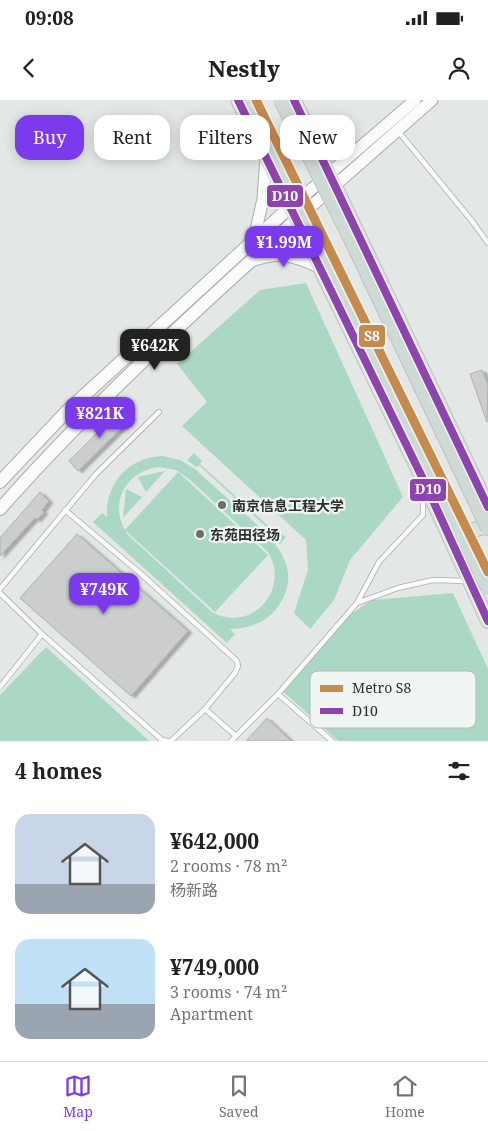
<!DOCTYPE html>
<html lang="en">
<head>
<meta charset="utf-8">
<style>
	body { margin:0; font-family:"Noto Serif","Noto Sans SC",serif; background:#f2f2f2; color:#202124; height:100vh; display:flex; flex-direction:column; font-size:19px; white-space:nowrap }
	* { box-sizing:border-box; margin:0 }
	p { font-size:16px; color:#757577 }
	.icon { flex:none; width:28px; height:28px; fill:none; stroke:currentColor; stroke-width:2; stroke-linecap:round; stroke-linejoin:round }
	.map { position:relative; height:641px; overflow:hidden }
	.drawer { display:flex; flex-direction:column; background:#fff; flex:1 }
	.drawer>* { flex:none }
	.top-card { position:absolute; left:15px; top:15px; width:459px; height:45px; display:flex; gap:10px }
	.price { position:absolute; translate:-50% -42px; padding:0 11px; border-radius:10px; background:#7c3aed; color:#fff; font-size:16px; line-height:32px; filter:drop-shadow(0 1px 2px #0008) }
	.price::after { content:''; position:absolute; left:50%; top:30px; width:15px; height:11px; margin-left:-8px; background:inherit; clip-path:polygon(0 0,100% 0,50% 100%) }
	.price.current { background:#222; color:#fff }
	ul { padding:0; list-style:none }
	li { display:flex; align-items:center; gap:15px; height:125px; padding:0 15px }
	li span { display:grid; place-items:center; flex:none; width:140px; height:100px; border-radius:15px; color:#555 }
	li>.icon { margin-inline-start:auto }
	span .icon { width:60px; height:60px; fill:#fffc; stroke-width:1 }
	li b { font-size:21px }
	h2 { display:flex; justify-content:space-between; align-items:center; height:60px; padding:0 15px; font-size:21px }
	.pill { padding:0 18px; border-radius:15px; background:#fff; box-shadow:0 2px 12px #0003; font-size:18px; line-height:45px }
	.pill.current { background:#7c3aed; color:#fff }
	.status { display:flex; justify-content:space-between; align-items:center; height:35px; padding:0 25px; background:#fff; direction:ltr }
	.status svg { height:14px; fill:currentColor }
	header { display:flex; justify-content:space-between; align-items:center; height:65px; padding:0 15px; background:#fff; font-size:22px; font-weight:800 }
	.tabs { display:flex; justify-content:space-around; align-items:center; height:70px; border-top:1px solid #e0e0e0; background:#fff; font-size:14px; color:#757577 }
	.tabs a { display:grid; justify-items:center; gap:2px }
	.tabs .current { color:#7c3aed }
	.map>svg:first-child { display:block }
</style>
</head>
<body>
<div class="status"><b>09:08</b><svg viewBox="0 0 49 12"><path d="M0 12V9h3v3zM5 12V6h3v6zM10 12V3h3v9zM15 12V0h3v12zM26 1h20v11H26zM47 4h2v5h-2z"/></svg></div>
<header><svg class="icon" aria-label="back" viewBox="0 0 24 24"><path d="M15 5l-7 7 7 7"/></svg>Nestly<svg class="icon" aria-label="person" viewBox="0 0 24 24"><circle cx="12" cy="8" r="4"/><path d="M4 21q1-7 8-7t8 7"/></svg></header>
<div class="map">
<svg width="488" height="641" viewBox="0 0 488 641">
	<defs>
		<filter id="shadow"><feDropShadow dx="4" dy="2" stdDeviation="1" flood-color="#0004"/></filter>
	</defs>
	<rect width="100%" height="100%" fill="#e3e7e5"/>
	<!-- green -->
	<path fill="#abd8c5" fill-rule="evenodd" d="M306,183L403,397L350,460L334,500L310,529L294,513L308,470L306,440L182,326L207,302L177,264L260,190Z
		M194,353L202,361L200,364L275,432L278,430L286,437L280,444L272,437L274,434L199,365L196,367L187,360Z
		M163,356L180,360L195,369C210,383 226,397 241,410C268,435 306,464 279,505C268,522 249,529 230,529L235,534L227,543L93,422L102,413L107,417C105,383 129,357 163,356ZM158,367L176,370L188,378L268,452C291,490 251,534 212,512L126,433V431L215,512L268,455L178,372L125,430C109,402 127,371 158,367Z
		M165,371L146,392L138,377Z
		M126,389L142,397L123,418Z
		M453,493L488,569V641H338L279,588L340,521L372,500Z
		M46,547L149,641H0V595Z"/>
	<!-- building -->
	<path fill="#cccecd" stroke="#aeb0af" filter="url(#shadow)" d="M482,270L488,285L487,322L470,274Z
		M122,308L132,318L78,371L69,361Z
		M40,392L49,401L42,410L44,412L37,420L35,418L0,456V438Z
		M77,434L188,531L131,596L20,498Z
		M267,618L291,641H246Z"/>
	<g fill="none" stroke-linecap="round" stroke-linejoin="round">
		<defs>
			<path id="service" d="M398,31L472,121L488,143
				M65,410L140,473L237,561L238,566L235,573L205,609L236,636
				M0,489L96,374L159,312
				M0,493L42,534L162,640L168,641
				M357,503L398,488L433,480L467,481
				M0,587L42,534
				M278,594L332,641
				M171,641L205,609
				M231,641L278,594L357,503L379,462L423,415V393"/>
			<path id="tertiary" d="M293,105L415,0
				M299,117L432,0
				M254,139L263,99L266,58
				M251,161C280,151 292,155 319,167"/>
			<path id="secondary" d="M0,382L66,312L290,107
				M0,409C91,306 194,212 296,120"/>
			<path id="primary" d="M238,0L424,381L488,521
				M294,0L488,407
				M458,448C464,438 474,425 488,428"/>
		</defs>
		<!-- service casing -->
		<use href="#service" stroke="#abadac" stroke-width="6"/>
		<!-- tertiary casing -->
		<use href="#tertiary" stroke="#abadac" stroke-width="13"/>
		<!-- secondary casing -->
		<use href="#secondary" stroke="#abadac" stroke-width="14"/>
		<!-- primary casing -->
		<use href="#primary" stroke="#bfc1c0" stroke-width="16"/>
		<!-- service -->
		<use href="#service" stroke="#fbfbfb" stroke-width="4.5"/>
		<!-- tertiary -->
		<use href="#tertiary" stroke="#fbfbfb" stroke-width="11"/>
		<!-- secondary -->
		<use href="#secondary" stroke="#fbfbfb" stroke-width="12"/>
		<!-- primary -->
		<use href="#primary" stroke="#dae2df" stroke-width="14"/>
		<defs>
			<path id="trunk-bridge" d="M251,0L488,488
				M281,0L350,137L488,428"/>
		</defs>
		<!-- trunk-bridge casing -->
		<use href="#trunk-bridge" stroke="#bfc1c0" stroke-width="16" stroke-linecap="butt"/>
		<!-- trunk-bridge -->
		<use href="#trunk-bridge" stroke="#cfd9d6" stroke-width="14"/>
		<defs>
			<path id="bus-1" d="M238,0L424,381L488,521
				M294,0L488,407"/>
		</defs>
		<!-- bus-1 casing -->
		<use href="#bus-1" stroke="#eff5f2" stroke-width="11"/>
		<!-- bus-1 -->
		<use href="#bus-1" stroke="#8e44ad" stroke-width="8"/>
		<defs>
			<path id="metro-1" d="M256,0L488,472"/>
		</defs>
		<!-- metro-1 casing -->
		<use href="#metro-1" stroke="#eff5f2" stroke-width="12"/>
		<!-- metro-1 -->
		<use href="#metro-1" stroke="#c68a4c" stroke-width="9"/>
	</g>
	<!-- markers -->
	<g fill="#6d6f6e" stroke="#eff5f2" stroke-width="2">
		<circle cx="222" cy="405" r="5"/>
		<circle cx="200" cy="434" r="5"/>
	</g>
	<g text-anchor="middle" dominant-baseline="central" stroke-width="4.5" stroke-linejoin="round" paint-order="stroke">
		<!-- poi labels -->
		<g font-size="14" font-weight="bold" fill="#2d2f2e" stroke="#eff5f2" text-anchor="start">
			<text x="232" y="405">南京信息工程大学</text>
			<text x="210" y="434">东苑田径场</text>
		</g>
	</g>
	<!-- legend -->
	<rect x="310" y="571" width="166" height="57" rx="8" fill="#eff5f2" stroke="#b5bab7" stroke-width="1"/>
	<rect x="320" y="585" width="23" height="7" fill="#c68a4c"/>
	<rect x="320" y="608" width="23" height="6" fill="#8e44ad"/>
	<g font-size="14" fill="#2d2f2e">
		<text x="352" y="593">Metro S8</text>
		<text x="352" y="616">D10</text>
	</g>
	<g stroke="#eff5f2" stroke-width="2">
		<rect x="266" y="84" width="38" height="24" rx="5" fill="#8e44ad"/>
		<rect x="358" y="224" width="28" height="24" rx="5" fill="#c68a4c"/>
		<rect x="409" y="378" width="38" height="24" rx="5" fill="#8e44ad"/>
	</g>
	<g font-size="14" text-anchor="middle" font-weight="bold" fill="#fff">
		<text x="285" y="101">D10</text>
		<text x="372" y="241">S8</text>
		<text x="428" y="394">D10</text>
	</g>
</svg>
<b class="price" style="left:284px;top:168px">¥1.99M</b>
<b class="price current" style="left:155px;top:271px">¥642K</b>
<b class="price" style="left:100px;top:339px">¥821K</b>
<b class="price" style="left:104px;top:515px">¥749K</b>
<div class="top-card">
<a class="pill current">Buy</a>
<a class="pill">Rent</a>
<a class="pill">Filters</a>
<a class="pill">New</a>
</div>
</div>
<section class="drawer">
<h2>4 homes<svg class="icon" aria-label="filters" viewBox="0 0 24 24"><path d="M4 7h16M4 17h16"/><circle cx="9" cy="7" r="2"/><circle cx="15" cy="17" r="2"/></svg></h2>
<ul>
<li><span style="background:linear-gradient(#c9d6e8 70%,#9aa5b1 0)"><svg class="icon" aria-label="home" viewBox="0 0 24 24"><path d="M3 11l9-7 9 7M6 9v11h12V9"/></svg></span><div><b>¥642,000</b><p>2 rooms · 78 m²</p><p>杨新路</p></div></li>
<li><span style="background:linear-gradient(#bfe0f5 65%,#9aa5b1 0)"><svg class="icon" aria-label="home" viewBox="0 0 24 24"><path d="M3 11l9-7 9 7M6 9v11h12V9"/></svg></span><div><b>¥749,000</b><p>3 rooms · 74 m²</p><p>Apartment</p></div></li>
</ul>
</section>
<nav class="tabs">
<a class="current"><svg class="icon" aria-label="map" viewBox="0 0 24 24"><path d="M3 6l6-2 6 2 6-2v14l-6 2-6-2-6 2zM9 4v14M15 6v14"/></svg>Map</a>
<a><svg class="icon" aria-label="saved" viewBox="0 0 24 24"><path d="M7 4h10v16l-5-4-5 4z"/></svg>Saved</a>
<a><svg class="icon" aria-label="home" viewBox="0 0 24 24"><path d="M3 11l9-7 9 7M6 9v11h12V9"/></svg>Home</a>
</nav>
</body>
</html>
